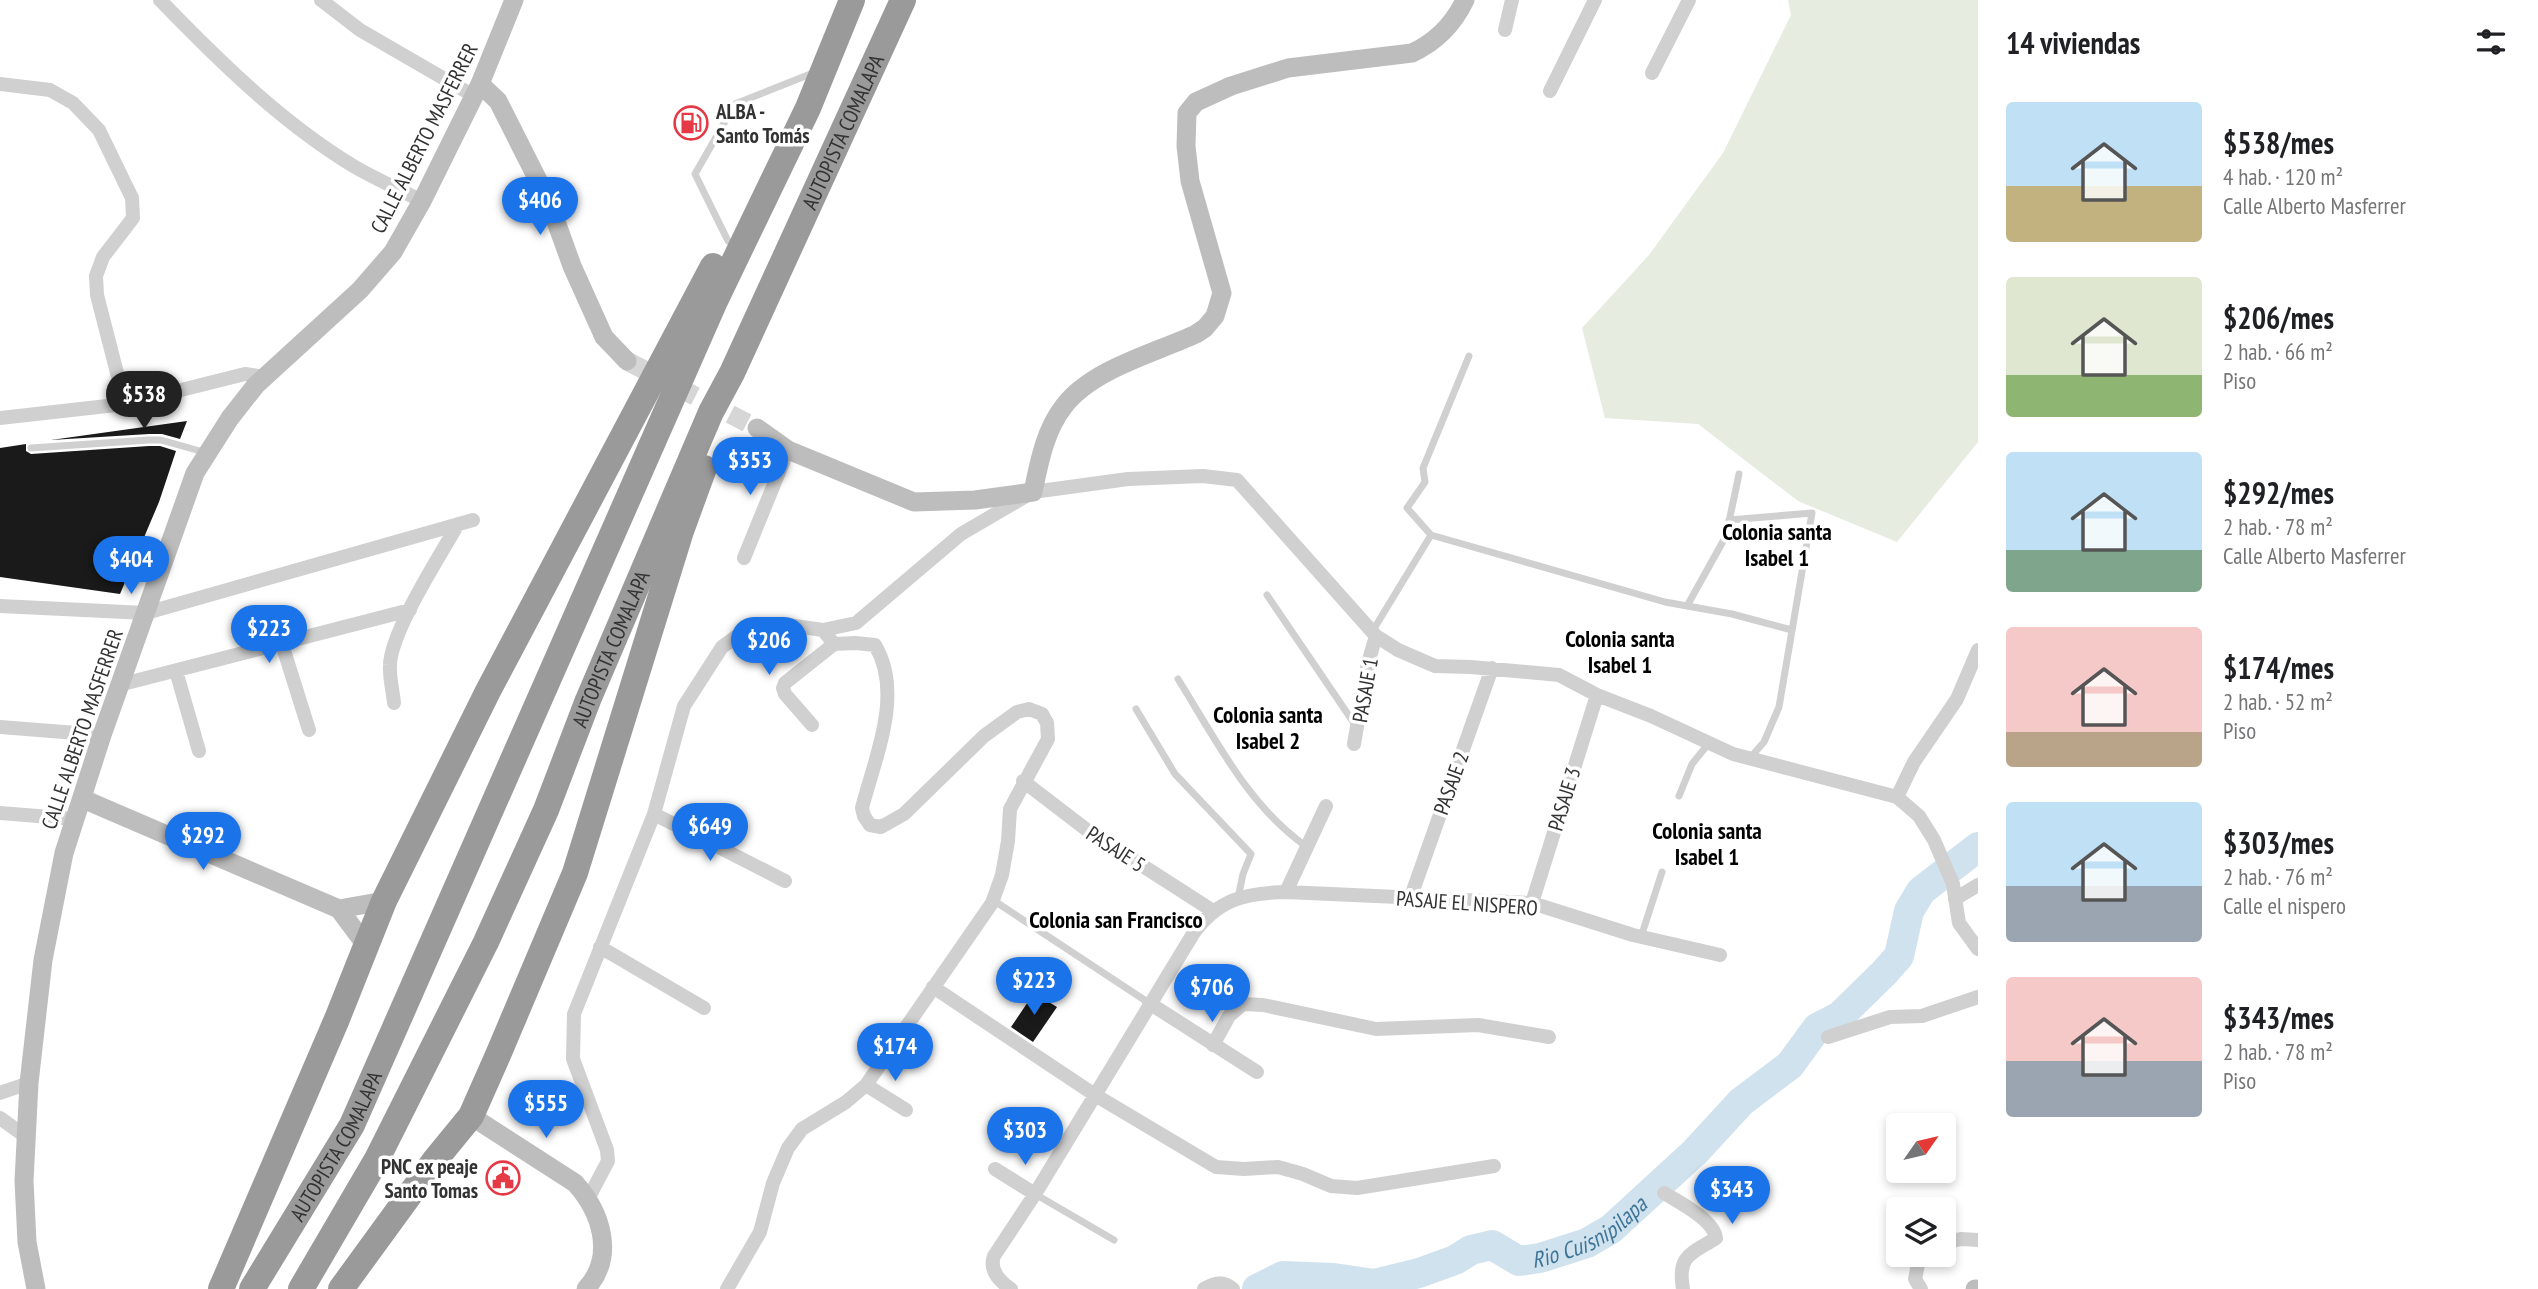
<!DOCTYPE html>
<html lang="es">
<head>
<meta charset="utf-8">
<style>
	body { margin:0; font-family:"PT Sans Narrow",sans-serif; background:#f6f6f6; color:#202124; height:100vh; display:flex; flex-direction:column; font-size:26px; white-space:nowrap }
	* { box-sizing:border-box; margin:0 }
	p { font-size:23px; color:#757577 }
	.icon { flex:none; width:38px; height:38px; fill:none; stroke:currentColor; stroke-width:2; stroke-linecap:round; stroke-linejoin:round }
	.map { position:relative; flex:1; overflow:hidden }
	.panel { display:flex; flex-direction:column; background:#fff; width:560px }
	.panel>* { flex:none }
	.needle { width:46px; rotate:56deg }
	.tools { position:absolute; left:1886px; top:1113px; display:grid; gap:14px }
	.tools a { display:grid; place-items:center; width:70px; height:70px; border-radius:7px; background:#fff; box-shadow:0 4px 10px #0003; font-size:35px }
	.price { position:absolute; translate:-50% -60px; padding:0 16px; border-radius:24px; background:#1a73e8; color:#fff; font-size:23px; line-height:46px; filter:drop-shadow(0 2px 4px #0008) }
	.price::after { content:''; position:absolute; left:50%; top:42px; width:21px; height:16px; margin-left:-10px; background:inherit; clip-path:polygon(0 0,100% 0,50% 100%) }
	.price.current { background:#222; color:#fff }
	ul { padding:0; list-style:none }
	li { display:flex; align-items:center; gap:21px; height:175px; padding:0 28px }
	li span { display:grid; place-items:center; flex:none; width:196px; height:140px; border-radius:7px; color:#555 }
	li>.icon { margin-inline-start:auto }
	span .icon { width:84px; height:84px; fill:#fffc; stroke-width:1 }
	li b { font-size:30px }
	h2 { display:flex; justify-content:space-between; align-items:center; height:84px; padding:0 28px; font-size:30px }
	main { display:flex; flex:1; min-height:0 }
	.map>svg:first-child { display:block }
</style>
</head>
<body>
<main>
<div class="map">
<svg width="1978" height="1289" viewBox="0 0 1978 1289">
	<rect width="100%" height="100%" fill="#fff"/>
	<!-- green -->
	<path fill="#e6ecdf" d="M1788,0H1978V442L1897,542L1798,501L1698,424L1605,418L1582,328L1649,255L1723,153L1791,15Z"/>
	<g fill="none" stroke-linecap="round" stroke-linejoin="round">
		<!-- river -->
		<path stroke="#cfe2ee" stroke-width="30" id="s1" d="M1257,1289L1283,1276L1334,1278L1374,1284L1419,1273L1455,1260L1471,1250L1492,1245L1519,1261L1540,1258L1587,1243L1611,1229L1695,1152L1741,1102L1790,1065L1817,1028L1840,1016L1884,973L1899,956L1909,911L1921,891L1978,847"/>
	</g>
	<!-- building -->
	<path fill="#1a1a1a" d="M187,421L180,439L162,434H149L51,440Z
		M26,444V451L31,454L149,446H160L176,451L159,502L120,594L0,577V448Z
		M1034,993L1057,1007L1033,1042L1011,1027Z"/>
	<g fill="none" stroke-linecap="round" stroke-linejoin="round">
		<!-- secondary-tunnel -->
		<path stroke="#d6d6d6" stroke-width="19" stroke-dasharray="19 10" stroke-linecap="butt" d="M627,361L757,428"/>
		<!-- lane -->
		<path stroke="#d0d0d0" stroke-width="7" d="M728,241L695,174L735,104L813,73
			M1469,356L1423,468L1425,482L1407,508L1431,535L1665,602L1732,614L1792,630
			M31,448L149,440H161L207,453
			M1729,520L1812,513L1779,707L1764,742L1750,758
			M1267,595L1356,726
			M1687,606L1726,536L1739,474
			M1372,632L1431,535
			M1178,679C1215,738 1248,806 1307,847
			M1136,709L1175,774L1251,854L1243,874L1238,898
			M1679,796L1692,764L1709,743
			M993,900L1149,1003
			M1641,937L1662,872
			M1035,1194L1114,1240"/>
		<!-- street -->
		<path stroke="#d0d0d0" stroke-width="14" d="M160,0C219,61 282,123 355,167C376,179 400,190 422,201
			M321,0L360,30L474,96
			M1505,30L1512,0
			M1652,73L1689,0
			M0,84L50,90L73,103L99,130L132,198L133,218L103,257L96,276L97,295L125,404
			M1550,91L1595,0
			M0,418L125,404L245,374L265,377
			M744,558L788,450
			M0,606L146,613L473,520
			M282,644L309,730
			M176,671L199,751
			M119,685L410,610
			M394,703C393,691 389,677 390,665C391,631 440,556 458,524
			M812,725L785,694L783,688L785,683L834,644
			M0,727L102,735
			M1354,744L1368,663L1376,636
			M1023,781L1087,830L1213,911
			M1897,797L1914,762L1957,699L1978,650
			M0,813L75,819
			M654,814L785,881
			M1286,892L1326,806
			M1410,899L1492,668
			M1955,899L1978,885
			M1532,903L1597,695
			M600,947L704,1008
			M933,987L1095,1095L1216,1167L1244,1169L1278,1167L1303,1174L1331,1186L1357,1188L1494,1166
			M1149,1003L1257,1072
			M1828,1037L1890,1017L1922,1016L1978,997
			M1213,1045L1229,1016L1243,1004L1263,1005L1376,1029L1478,1025L1549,1037
			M866,1085L906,1110
			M0,1093L29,1083
			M0,1118L25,1136
			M995,1169L1035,1194
			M1664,1193C1679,1202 1714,1220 1716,1238C1691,1254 1677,1255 1683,1289
			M588,1199L608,1161L607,1150L573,1059L574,1014L654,814L684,706L722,647L751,626L781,624L823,630L856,623L961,534L1033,492L1128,479L1203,476L1237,480L1376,636L1398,650L1435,666L1471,667L1559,675L1597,695L1651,716L1733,754L1897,797L1919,816L1934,840L1953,884L1959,923L1978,949
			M1944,1243L1961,1239L1978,1240
			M1920,1255L1915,1279L1921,1289
			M727,1289L760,1232L773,1183L788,1148L802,1129L846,1102L866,1085L992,903L1002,875L1008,841L1010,809L1048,739L1047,723L1042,714L1029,709L1017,712L984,736L904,814L881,827L870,825L864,816L862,808C875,757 904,694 875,645L855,643L834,644L823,630
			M1011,1289C999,1281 989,1270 994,1256L1035,1194L1193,934C1218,899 1245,893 1286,892L1532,903L1633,935L1720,955
			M1204,1289C1215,1282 1223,1281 1233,1289"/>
		<!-- secondary -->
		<path stroke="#bdbdbd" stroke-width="19" d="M480,84L498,101L549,202L572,266L604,337L627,361
			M757,428L788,450L914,502L975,500L1033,492C1039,463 1045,430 1064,406C1092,369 1155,353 1196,334L1205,328L1215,316L1222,293L1190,181L1186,146L1187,113L1196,102L1231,86L1288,68L1412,53C1436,42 1454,23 1465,0
			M83,799L339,909L365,944
			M339,909L384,901
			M471,1116L575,1183C601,1212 616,1256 586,1289
			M36,1289L27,1242L24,1181L29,1083L43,960L64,853L102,735L195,473L230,418L256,385L360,290L393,252L422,201L480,84L514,0
			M1975,1289H1976"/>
		<!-- highway -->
		<g stroke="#9a9a9a" stroke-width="26">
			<path d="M221,1289L337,1019L384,901L488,691L713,266"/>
			<path id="s2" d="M252,1289L352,1125L715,301L808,108L852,0"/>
			<path id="s3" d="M301,1289L377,1159L486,942L546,810L588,700L711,412L732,373L903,0"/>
			<path d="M341,1289L435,1160L471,1116L498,1055L575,873L681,531L704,468"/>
		</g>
	</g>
	<!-- icons -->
	<defs>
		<symbol id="fuel-ring" viewBox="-11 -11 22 22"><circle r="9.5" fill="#fff" stroke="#e63946" stroke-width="1.5"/><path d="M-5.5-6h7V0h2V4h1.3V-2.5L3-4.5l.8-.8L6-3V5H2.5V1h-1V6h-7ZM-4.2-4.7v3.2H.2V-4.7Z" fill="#e63946"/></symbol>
		<symbol id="civic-ring" viewBox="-11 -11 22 22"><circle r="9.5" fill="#fff" stroke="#e63946" stroke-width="1.5"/><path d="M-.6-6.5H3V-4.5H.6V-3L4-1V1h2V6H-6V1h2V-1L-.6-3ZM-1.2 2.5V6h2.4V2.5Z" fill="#e63946"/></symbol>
	</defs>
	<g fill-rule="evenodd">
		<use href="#fuel-ring" x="672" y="104" width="38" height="38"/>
		<use href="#civic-ring" x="484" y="1159" width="38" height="38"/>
	</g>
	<g text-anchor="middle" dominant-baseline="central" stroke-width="7" stroke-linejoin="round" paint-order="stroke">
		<!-- poi labels -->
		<g font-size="21" font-weight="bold" fill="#333" stroke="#fff" text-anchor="start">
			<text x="716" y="111">ALBA -<tspan x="716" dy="24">Santo Tomás</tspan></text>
			<text x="478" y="1166" text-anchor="end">PNC ex peaje<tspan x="478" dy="24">Santo Tomas</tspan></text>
		</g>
		<!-- street labels -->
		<g font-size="21" fill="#333" stroke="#fff">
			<text stroke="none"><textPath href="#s3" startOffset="1279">AUTOPISTA COMALAPA</textPath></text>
			<text transform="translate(424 138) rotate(-63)">CALLE ALBERTO MASFERRER</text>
			<text stroke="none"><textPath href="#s3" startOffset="712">AUTOPISTA COMALAPA</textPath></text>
			<text transform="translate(1365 690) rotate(-80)">PASAJE 1</text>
			<text transform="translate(82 729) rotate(-71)">CALLE ALBERTO MASFERRER</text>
			<text transform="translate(1451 783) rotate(-70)">PASAJE 2</text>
			<text transform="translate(1564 799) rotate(-73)">PASAJE 3</text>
			<text transform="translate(1116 849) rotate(33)">PASAJE 5</text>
			<text transform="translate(1467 903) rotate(4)">PASAJE EL NISPERO</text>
			<text stroke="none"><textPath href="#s2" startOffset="166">AUTOPISTA COMALAPA</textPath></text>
		</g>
		<!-- neighbourhood labels -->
		<g font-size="23" font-weight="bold" fill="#000" stroke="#fff">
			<text x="1777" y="531">Colonia santa<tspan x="1777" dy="26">Isabel 1</tspan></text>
			<text x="1620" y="638">Colonia santa<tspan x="1620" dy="26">Isabel 1</tspan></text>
			<text x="1268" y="714">Colonia santa<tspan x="1268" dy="26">Isabel 2</tspan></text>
			<text x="1707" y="830">Colonia santa<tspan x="1707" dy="26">Isabel 1</tspan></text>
			<text x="1116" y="919">Colonia san Francisco</text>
		</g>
		<!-- water labels -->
		<g font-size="23" font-style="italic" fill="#3f7597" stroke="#fff">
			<text stroke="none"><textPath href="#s1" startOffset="354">Rio Cuisnipilapa</textPath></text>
		</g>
	</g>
</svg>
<div class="tools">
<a><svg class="needle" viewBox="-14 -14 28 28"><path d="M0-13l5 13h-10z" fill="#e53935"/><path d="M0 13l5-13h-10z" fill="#757577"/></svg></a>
<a><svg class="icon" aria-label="layers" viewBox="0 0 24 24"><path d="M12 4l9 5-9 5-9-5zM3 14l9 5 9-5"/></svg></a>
</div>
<b class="price" style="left:540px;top:237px">$406</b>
<b class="price current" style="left:144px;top:431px">$538</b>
<b class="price" style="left:750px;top:497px">$353</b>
<b class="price" style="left:131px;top:596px">$404</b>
<b class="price" style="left:269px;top:665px">$223</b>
<b class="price" style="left:769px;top:677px">$206</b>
<b class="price" style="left:710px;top:863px">$649</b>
<b class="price" style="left:203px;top:872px">$292</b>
<b class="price" style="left:1034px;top:1017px">$223</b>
<b class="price" style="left:1212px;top:1024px">$706</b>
<b class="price" style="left:895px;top:1083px">$174</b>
<b class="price" style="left:546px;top:1140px">$555</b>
<b class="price" style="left:1025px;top:1167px">$303</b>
<b class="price" style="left:1732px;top:1226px">$343</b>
</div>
<section class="panel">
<h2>14 viviendas<svg class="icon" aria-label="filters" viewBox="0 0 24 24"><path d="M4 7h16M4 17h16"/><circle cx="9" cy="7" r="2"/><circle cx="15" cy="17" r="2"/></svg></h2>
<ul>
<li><span style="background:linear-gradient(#bfe0f5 60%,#c2b280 0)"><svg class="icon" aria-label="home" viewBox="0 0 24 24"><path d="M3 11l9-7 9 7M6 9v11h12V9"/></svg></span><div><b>$538/mes</b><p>4 hab. · 120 m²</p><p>Calle Alberto Masferrer</p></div></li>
<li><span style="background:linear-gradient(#dfe7d0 70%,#8fb573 0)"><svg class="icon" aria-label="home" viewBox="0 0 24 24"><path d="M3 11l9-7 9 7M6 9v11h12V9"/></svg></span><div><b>$206/mes</b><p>2 hab. · 66 m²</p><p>Piso</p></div></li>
<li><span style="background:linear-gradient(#bfe0f5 70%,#7fa58c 0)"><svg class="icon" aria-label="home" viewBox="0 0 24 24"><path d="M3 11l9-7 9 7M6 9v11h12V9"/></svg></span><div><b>$292/mes</b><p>2 hab. · 78 m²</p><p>Calle Alberto Masferrer</p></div></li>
<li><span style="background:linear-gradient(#f6c9c9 75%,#b9a48a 0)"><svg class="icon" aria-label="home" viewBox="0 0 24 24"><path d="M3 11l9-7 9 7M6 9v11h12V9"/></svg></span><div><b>$174/mes</b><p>2 hab. · 52 m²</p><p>Piso</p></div></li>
<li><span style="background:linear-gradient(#bfe0f5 60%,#9aa5b1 0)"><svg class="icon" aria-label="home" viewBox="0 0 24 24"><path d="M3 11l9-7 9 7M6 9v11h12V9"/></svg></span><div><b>$303/mes</b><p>2 hab. · 76 m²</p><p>Calle el nispero</p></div></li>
<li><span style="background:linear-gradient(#f6c9c9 60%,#9aa5b1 0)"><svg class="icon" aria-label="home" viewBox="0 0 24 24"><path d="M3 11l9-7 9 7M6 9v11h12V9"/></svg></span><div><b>$343/mes</b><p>2 hab. · 78 m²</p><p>Piso</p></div></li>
</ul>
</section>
</main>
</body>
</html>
